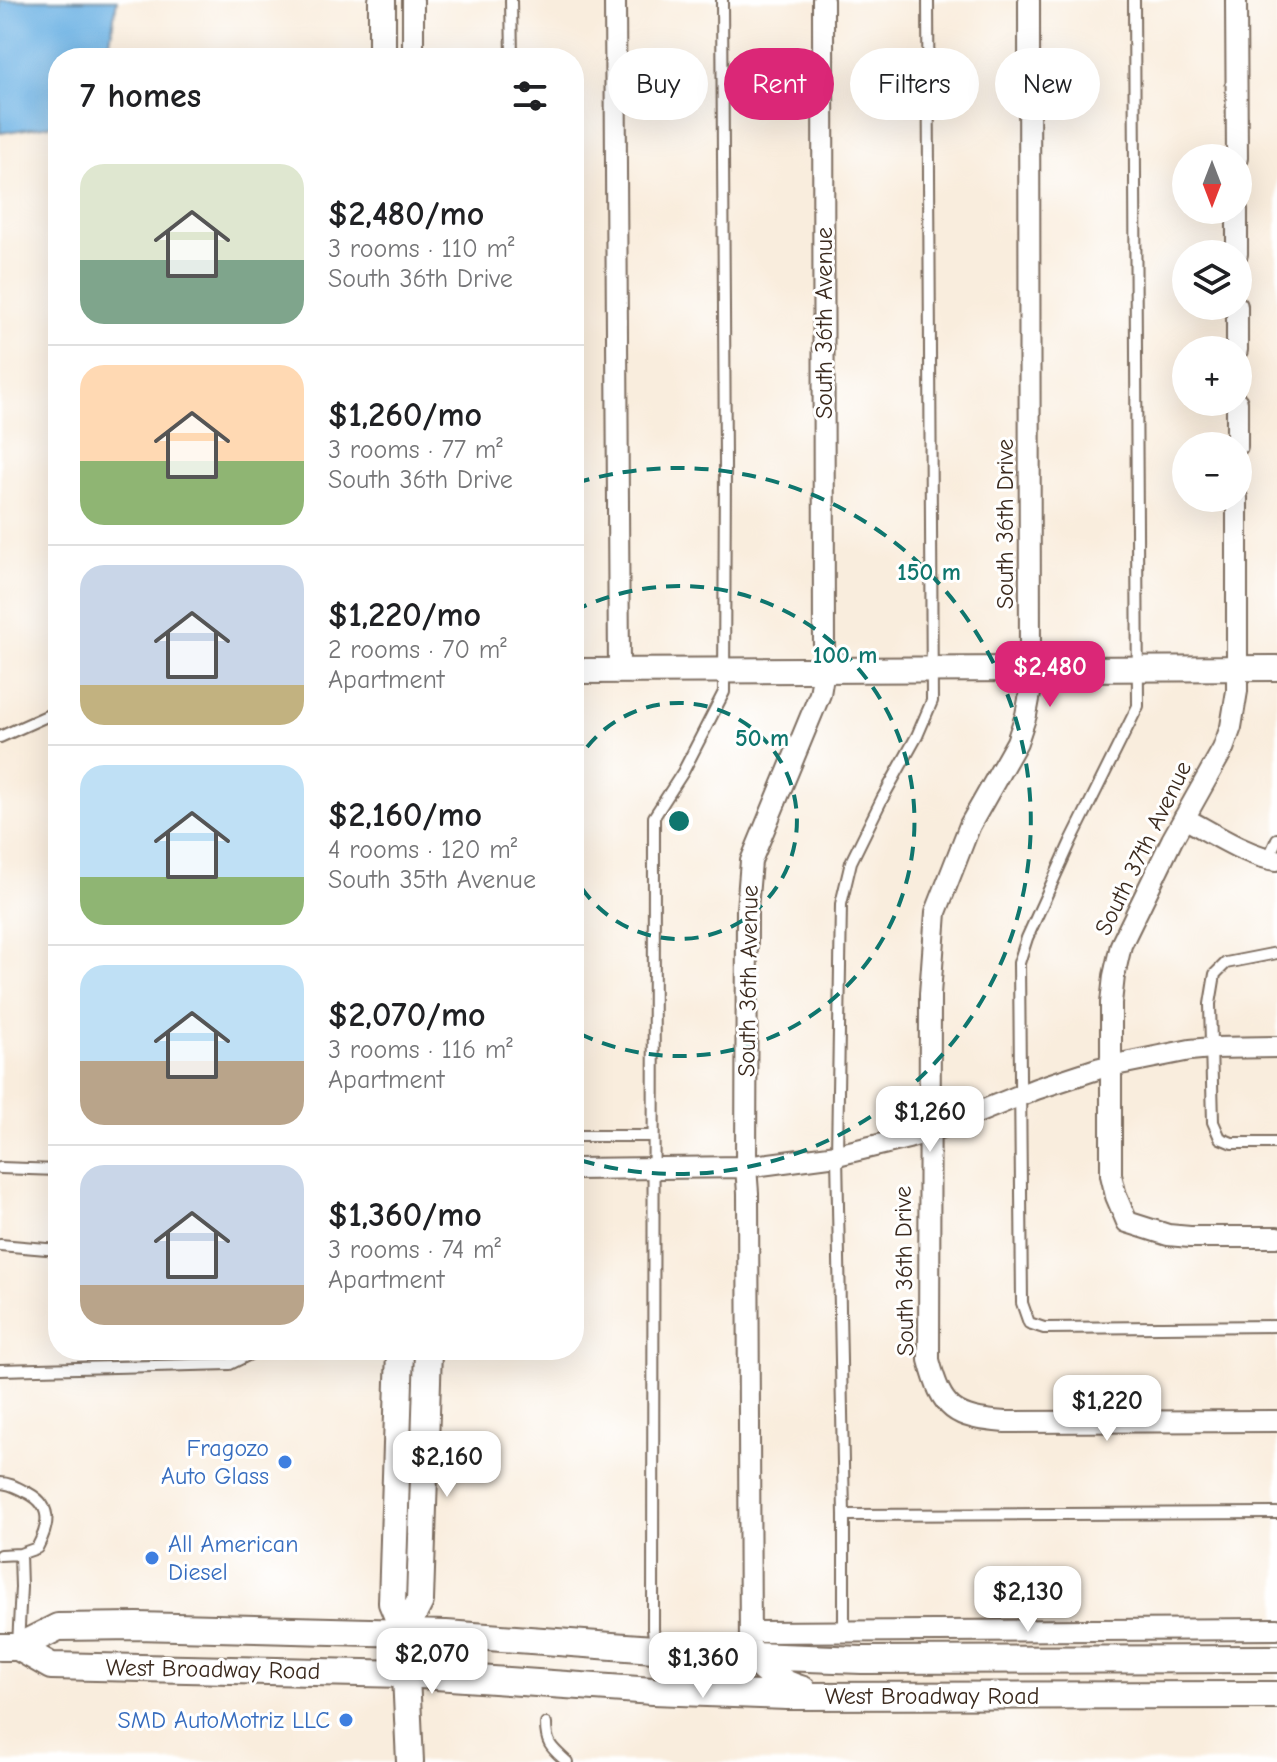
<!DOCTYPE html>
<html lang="en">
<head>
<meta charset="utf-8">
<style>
	body { margin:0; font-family:"Comic Neue",sans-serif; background:#f6f6f6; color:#202124; height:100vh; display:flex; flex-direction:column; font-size:30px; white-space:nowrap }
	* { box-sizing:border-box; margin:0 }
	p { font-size:26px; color:#757577 }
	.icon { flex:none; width:44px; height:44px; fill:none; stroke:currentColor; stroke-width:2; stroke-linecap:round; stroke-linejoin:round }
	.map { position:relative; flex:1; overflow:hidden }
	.panel { position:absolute; left:48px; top:48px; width:536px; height:1312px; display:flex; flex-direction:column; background:#fff; border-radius:32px; box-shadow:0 8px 32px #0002 }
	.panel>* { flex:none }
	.guide { position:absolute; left:608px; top:48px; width:548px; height:72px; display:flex; gap:16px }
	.needle { width:52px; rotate:180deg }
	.tools { position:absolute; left:1172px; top:144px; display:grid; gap:16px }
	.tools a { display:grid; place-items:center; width:80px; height:80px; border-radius:50%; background:#fff; box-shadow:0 8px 32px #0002; font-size:40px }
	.price { position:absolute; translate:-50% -68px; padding:0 18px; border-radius:16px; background:#fff; color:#222; font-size:26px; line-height:52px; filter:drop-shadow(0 2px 4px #0008) }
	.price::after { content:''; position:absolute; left:50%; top:48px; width:24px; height:18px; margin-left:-12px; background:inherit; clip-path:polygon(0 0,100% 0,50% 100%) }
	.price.active { background:#db2777; color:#fff }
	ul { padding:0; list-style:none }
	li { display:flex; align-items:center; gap:24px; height:200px; padding:0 32px }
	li+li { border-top:2px solid #e0e0e0 }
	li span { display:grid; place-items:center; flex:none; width:224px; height:160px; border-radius:24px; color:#555 }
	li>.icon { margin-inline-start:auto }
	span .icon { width:96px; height:96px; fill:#fffc; stroke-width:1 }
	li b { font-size:34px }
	h2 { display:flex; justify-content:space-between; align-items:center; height:96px; padding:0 32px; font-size:34px }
	.pill { padding:0 28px; border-radius:36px; background:#fff; box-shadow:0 8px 32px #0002; font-size:28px; line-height:72px }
	.pill.active { background:#db2777; color:#fff }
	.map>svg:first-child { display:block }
</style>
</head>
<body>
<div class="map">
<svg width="1277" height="1762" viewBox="0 0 1277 1762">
	<rect width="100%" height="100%" fill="#fff"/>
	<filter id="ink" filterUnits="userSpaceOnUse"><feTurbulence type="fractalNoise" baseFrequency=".0125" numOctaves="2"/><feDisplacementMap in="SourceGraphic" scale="16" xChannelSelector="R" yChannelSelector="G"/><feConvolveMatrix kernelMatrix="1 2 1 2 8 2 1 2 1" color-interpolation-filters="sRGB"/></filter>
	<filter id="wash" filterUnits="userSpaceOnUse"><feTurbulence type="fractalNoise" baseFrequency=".006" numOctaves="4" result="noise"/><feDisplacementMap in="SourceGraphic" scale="32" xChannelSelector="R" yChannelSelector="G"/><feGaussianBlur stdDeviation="1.8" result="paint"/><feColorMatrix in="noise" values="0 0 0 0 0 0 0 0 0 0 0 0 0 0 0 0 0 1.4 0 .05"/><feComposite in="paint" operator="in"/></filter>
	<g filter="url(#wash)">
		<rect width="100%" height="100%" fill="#f9eddd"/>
		<!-- water -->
		<path fill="#6eb3e4" stroke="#546e81" stroke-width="2" d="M0,0H117L107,58H58V124L0,133Z"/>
	</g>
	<g filter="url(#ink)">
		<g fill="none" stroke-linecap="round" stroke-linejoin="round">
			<defs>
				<path id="service" d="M511,0L512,58
					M1134,0L1138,706L1071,841L1027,938L1019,963L1022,1303L1029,1323L1044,1328L1277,1326
					M574,728L577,671
					M0,737L58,711
					M1268,859L1277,839
					M1277,953L1226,963L1215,974L1210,1004L1213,1122L1220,1138L1232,1143H1277
					M574,1136H653
					M0,1168L58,1170
					M0,1245L58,1250
					M0,1370L230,1364L258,1350
					M0,1483C9,1483 16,1487 24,1491C53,1504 50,1524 37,1548L20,1554L0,1555
					M844,1515L1277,1513
					M844,1632V1515L837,1155L841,904L851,862L882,799L917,736L932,701L928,0
					M18,1645L21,1587L20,1554
					M655,1647L653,1629L654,817L683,772L724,692L725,463L722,0
					M546,1724C546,1745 552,1748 567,1762"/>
				<path id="minor" d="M413,0V58
					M615,0L619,671
					M1029,0L1030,694L1026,715L1017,742L970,825L936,912L930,994L929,1360C942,1410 954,1418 1005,1422L1277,1421
					M1236,0L1237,158
					M1237,210V254
					M1237,306V350
					M1237,402V446
					M1237,498V691L1231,727L1223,749L1172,840L1121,945L1114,976L1111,1003V1175L1116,1196L1127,1222L1168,1235L1190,1237H1277
					M1184,818C1209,831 1250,858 1277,860
					M574,1169L746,1167L837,1155L908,1138L942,1127L1036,1089L1100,1068L1190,1050L1212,1048L1277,1047
					M750,1632L1277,1629
					M750,1656L748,1193L746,1167L747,909L751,861L820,694L824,670L823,0"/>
				<path id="tertiary" d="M574,671L1277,668"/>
				<path id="secondary" d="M382,0V58
					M400,1350L392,1603L404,1632L410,1762
					M404,1632L420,1601L428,1350
					M0,1647H18L58,1627L137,1626L446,1634L750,1656L862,1660L1277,1659
					M18,1647L51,1666L406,1674L653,1691L787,1696L1277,1695
					M671,1677L720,1674L732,1669L750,1656C768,1675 778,1682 803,1690"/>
			</defs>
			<!-- service casing -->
			<use href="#service" stroke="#7e6e61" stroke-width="14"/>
			<!-- minor casing -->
			<use href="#minor" stroke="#7e6e61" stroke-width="24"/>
			<!-- tertiary casing -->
			<use href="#tertiary" stroke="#7e6e61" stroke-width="28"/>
			<!-- secondary casing -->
			<use href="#secondary" stroke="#7e6e61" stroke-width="30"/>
			<!-- service -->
			<use href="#service" stroke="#fff" stroke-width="10"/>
			<!-- minor -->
			<use href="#minor" stroke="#fff" stroke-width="20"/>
			<!-- tertiary -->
			<use href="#tertiary" stroke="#fff" stroke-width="24"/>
			<!-- secondary -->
			<use href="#secondary" stroke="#fff" stroke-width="26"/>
		</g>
	</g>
	<!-- distance rings -->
	<g fill="none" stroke="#0f766e" stroke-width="4" stroke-dasharray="14 10">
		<path d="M574 767A118 118 0 1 1 574 875"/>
		<path d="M574 611A235 235 0 1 1 574 1031"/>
		<path d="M576 483A353 353 0 1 1 576 1159"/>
	</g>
	<!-- markers -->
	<g fill="#3f7fe0" stroke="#fff" stroke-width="3">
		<circle cx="285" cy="1462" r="8"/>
		<circle cx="152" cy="1558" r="8"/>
		<circle cx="346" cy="1720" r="8"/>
	</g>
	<g text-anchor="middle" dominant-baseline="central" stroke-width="6" stroke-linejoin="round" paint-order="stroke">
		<!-- street labels -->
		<g font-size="24" fill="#3b2a1e" stroke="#fff">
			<text transform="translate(824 323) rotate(-90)">South 36th Avenue</text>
			<text transform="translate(1005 524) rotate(-90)">South 36th Drive</text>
			<text transform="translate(1143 848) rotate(-64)">South 37th Avenue</text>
			<text transform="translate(748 981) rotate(-89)">South 36th Avenue</text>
			<text transform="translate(904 1271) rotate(-91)">South 36th Drive</text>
			<text transform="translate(213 1669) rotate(1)">West Broadway Road</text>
			<text x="932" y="1696">West Broadway Road</text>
		</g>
		<!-- shop labels -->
		<g font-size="24" fill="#366cbe" stroke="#fff" text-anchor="end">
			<text x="269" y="1448">Fragozo<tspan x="269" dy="28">Auto Glass</tspan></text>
			<text x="168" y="1544" text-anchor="start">All American<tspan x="168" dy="28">Diesel</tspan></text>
			<text x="330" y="1720">SMD AutoMotriz LLC</text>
		</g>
	</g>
	<circle cx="679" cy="821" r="12" fill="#0f766e" stroke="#fff" stroke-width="4"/>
	<g font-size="24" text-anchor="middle" font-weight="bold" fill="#0f766e" stroke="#fff" stroke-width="6" stroke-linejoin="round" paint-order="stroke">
		<text x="929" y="580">150 m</text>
		<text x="845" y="663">100 m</text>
		<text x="762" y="746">50 m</text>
	</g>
</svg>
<div class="tools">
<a><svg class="needle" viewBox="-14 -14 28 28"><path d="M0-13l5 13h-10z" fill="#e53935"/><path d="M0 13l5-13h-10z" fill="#757577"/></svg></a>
<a><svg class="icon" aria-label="layers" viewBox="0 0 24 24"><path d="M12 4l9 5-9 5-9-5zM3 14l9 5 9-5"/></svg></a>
<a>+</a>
<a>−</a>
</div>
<b class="price active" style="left:1050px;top:709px">$2,480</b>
<b class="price" style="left:930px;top:1154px">$1,260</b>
<b class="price" style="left:1107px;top:1443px">$1,220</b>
<b class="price" style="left:447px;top:1499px">$2,160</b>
<b class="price" style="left:1028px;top:1634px">$2,130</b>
<b class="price" style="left:432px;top:1696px">$2,070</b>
<b class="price" style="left:703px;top:1700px">$1,360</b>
<div class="guide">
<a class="pill">Buy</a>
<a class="pill active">Rent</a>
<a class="pill">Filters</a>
<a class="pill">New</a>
</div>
<section class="panel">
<h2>7 homes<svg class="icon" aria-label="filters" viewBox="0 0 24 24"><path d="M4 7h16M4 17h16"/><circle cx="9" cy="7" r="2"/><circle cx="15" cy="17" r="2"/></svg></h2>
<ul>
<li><span style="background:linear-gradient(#dfe7d0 60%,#7fa58c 0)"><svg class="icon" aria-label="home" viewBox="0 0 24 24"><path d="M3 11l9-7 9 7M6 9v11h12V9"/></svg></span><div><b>$2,480/mo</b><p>3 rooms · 110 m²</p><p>South 36th Drive</p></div></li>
<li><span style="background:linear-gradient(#ffd9b3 60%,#8fb573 0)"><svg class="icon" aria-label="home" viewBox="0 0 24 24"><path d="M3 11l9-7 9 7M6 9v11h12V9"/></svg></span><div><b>$1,260/mo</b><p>3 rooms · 77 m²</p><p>South 36th Drive</p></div></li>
<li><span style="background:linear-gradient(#c9d6e8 75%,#c2b280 0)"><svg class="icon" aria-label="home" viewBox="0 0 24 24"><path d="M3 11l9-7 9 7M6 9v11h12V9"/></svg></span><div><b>$1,220/mo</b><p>2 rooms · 70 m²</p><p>Apartment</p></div></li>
<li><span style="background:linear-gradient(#bfe0f5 70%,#8fb573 0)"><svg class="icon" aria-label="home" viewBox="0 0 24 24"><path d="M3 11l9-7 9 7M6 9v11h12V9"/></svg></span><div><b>$2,160/mo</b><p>4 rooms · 120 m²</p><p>South 35th Avenue</p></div></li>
<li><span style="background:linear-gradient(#bfe0f5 60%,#b9a48a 0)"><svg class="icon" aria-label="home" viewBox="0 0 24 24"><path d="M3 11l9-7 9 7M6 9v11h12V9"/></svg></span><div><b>$2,070/mo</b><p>3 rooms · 116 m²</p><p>Apartment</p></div></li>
<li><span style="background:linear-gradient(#c9d6e8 75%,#b9a48a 0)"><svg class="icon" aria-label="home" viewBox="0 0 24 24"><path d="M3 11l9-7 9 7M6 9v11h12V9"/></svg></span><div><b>$1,360/mo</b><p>3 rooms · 74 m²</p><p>Apartment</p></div></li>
</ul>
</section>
</div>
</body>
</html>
